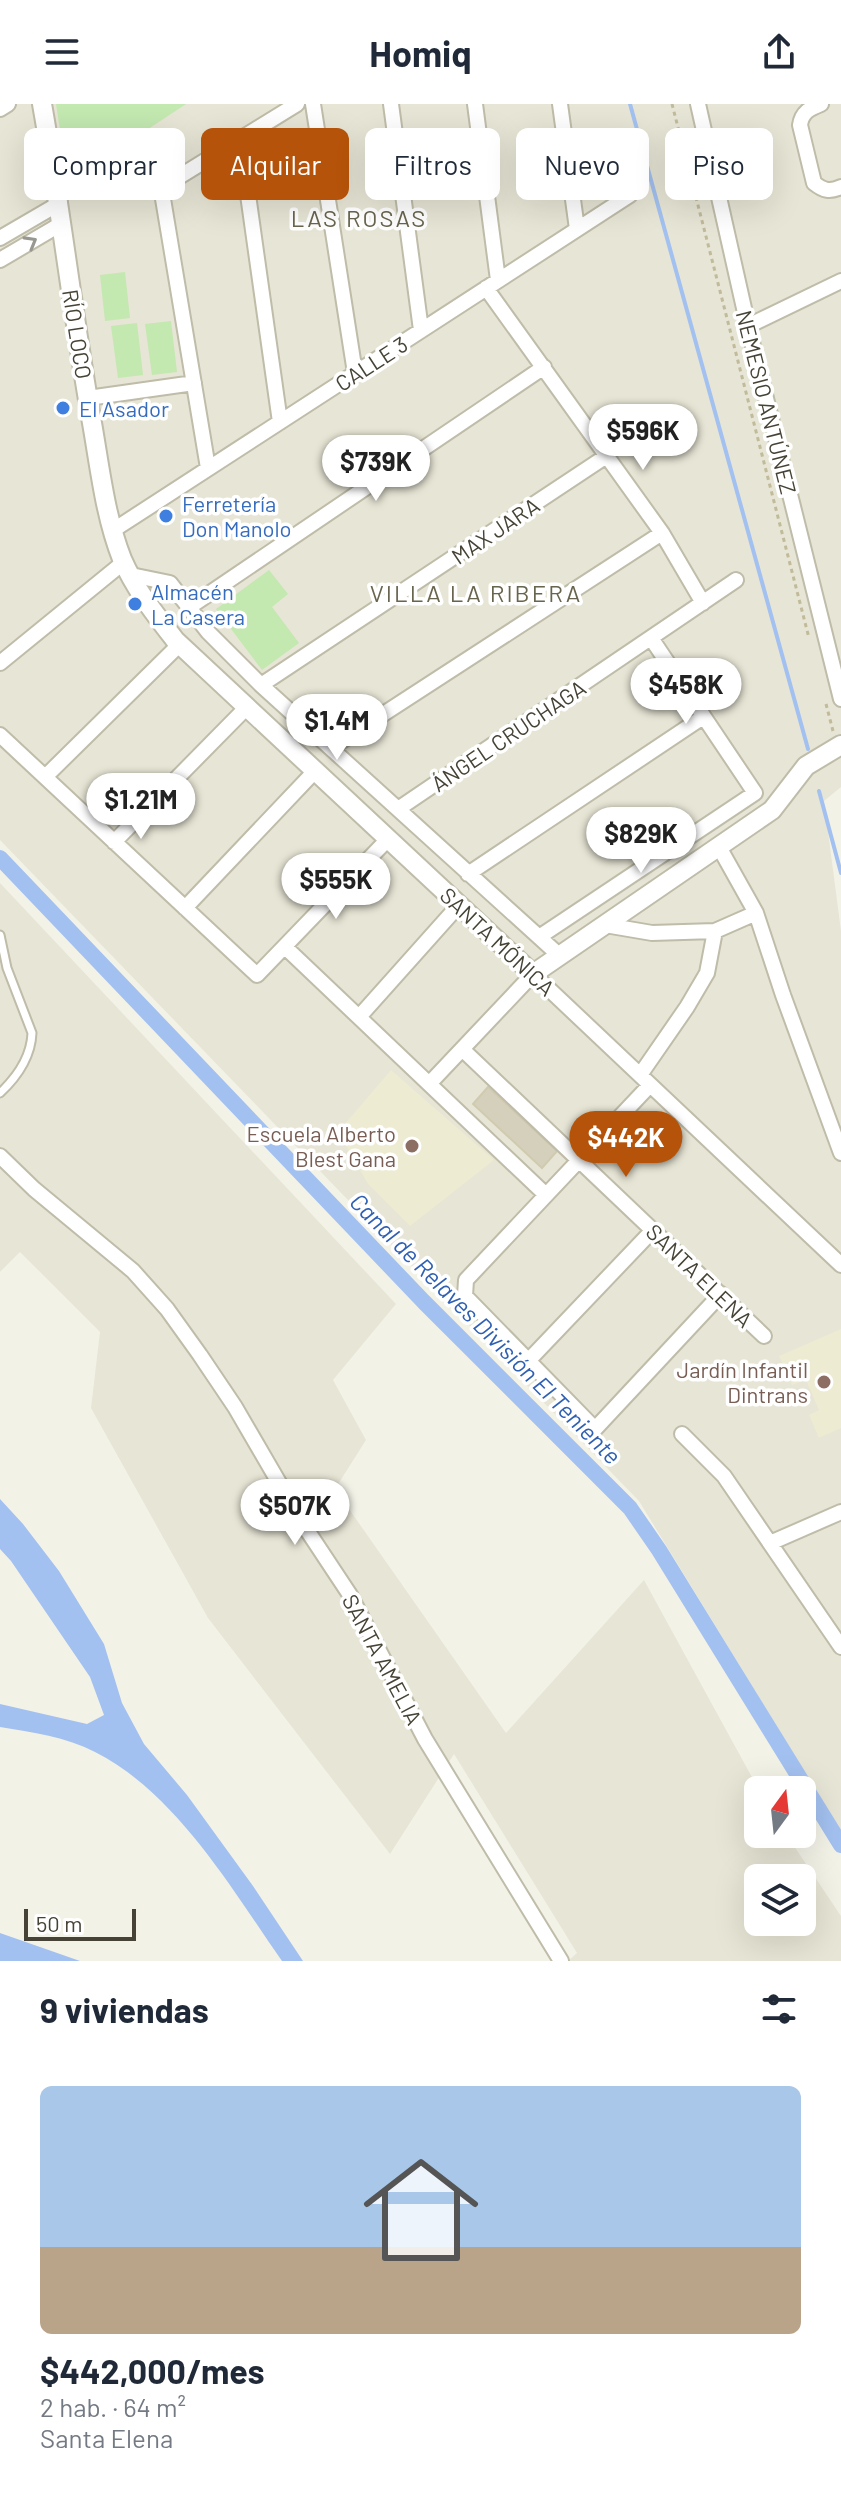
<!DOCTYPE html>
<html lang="es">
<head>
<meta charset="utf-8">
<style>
	body { margin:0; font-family:Barlow,sans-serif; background:#f6f6f7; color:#1f2937; height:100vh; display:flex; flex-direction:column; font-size:30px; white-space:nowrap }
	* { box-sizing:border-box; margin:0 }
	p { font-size:26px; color:#747a83 }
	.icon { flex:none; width:44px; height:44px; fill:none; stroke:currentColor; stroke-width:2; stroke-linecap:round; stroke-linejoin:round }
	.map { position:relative; height:1857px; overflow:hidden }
	.drawer { display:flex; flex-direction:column; background:#fff; flex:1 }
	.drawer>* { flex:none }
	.guide { position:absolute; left:24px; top:24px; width:794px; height:72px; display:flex; gap:16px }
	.needle { width:52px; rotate:15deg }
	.buttons { position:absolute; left:744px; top:1672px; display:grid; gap:16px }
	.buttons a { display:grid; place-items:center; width:72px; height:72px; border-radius:12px; background:#fff; box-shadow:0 8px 32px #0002; font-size:40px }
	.scale { position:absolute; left:24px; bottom:20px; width:112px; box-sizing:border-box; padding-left:8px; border:4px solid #464336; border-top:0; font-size:22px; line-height:28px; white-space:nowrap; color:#464336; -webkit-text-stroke:6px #fff; paint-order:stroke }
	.price { position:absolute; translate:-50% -68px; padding:0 18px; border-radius:28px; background:#fff; color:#222; font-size:26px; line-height:52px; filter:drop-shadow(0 2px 4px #0008) }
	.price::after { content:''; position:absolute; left:50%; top:48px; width:24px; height:18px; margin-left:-12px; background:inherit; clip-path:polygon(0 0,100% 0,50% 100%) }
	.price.on { background:#b45309; color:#fff }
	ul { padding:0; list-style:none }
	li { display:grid; align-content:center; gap:16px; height:424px; padding:0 40px }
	li span { display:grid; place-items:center; height:248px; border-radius:12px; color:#555 }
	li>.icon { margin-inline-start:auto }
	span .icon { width:144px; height:144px; fill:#fffc; stroke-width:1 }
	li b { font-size:34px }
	h2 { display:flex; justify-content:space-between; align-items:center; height:96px; padding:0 40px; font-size:34px }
	.pill { padding:0 28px; border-radius:12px; background:#fff; box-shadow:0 8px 32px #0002; font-size:28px; line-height:72px }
	.pill.on { background:#b45309; color:#fff }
	header { display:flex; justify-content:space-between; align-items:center; height:104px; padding:0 40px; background:#fff; font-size:36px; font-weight:700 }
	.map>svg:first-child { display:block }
</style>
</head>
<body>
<header><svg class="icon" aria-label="menu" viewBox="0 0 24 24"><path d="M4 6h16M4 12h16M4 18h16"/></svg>Homiq<svg class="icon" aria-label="share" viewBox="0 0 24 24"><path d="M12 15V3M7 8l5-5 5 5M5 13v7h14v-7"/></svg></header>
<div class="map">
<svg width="841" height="1857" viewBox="0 0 841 1857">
	<rect width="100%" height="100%" fill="#f3f2e7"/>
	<!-- residential -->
	<path fill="#e7e5d5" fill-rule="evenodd" d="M0,0H841V683L824,697L841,827V1727L639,1397L0,736Z
		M0,779L396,1200L333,1276L366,1336L335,1385L506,1629L644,1476L759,1686L758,1730H786L841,1812V1857H568L577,1849L454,1650L390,1750L208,1514L91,1304L100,1228L20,1148L0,1168ZM758,1774H802V1818H758Z"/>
	<!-- education -->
	<path fill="#edebd1" d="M391,966L494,1056L410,1122L368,1080L338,1028Z
		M841,1225V1324L819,1334L809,1311L819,1306L806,1276L792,1281L779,1252Z"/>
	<!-- green -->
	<path fill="#c3e8b0" d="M56,0H186L68,78Z
		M125,168L130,214L105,217L100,171Z
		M171,217L177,268L152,271L145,220Z
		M137,219L143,271L118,274L111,222Z
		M269,466L288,490L272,503L299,539L262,566L216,505Z"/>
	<!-- water -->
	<path fill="#a3c1f0" d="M0,1395L23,1420L59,1467L104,1540L122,1599L144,1640L187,1691L253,1782L303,1857H282C231,1784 176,1689 95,1648C66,1633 32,1628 0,1623V1600L87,1620L104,1611L90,1573L11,1457L0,1445Z
		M0,1829L80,1857H0Z"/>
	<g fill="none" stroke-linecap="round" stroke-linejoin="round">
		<!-- stream -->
		<path stroke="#a3c1f0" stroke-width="4" d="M630,0L808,645
			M819,687L841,769"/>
		<!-- canal -->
		<path stroke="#a3c1f0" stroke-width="16" d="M0,754L424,1198L630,1404L659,1446L841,1741"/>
	</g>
	<!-- building -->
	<path fill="#d5d0bc" stroke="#d0caaf" stroke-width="2" d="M488,983L557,1047L542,1064L473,1000Z"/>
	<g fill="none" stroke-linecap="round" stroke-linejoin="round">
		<defs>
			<path id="service" d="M0,831L7,864L32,929C31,954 17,973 0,989"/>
			<path id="minor" d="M313,0L355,269
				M391,0L421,226
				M475,0L498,176
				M560,0L577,125
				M698,0L748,222L841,595
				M821,0C809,5 802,8 800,21L814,79C824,87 830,88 841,83
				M0,5L8,0
				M240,34L280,318
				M154,41L208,364
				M161,84L297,0
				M0,134L60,99
				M0,156L61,120
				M486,184L662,429L703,499
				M748,222L841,177
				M88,294L194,279
				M112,427L630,91
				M131,471L170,479L208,528L261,581L560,852
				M188,504L544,263
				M0,559L124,458
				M261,581L608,351
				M0,631L257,871L388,735
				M331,644L662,429
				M45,673L180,540
				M398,705L736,476
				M114,738L247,603
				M719,743L756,809L783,891L841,1049
				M468,770L703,613
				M185,804L315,667
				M605,821L652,829L715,827L756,809
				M539,833L755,689L651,534
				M285,843L546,1091
				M359,913L459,801
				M462,945L764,1232
				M640,971L687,903L707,869L715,827
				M429,980L533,870L841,1161
				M650,981L466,1176L465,1192L595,1325L721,1190
				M0,1052L34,1085L133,1167L167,1205L200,1251L235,1303L303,1420L350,1491L425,1635L561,1857
				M529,1256L653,1126
				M682,1330L724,1372L841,1543
				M770,1439L841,1408"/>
			<path id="tertiary" d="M42,0C61,106 73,213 92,319C100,364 105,412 122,455C135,485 155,510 175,536L533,870L772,706L806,662L841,641"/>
		</defs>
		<!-- service casing -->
		<use href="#service" stroke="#bfbca9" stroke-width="11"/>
		<!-- minor casing -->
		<use href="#minor" stroke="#bfbca9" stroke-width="18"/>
		<!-- tertiary casing -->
		<use href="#tertiary" stroke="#bfbca9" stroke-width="22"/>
		<!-- path -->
		<path stroke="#c1bb9b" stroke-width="3" stroke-dasharray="4 4" stroke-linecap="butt" d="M672,0L809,534
			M826,600L833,627"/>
		<!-- service -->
		<use href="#service" stroke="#fff" stroke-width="7"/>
		<!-- minor -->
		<use href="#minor" stroke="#fff" stroke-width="14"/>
		<!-- tertiary -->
		<use href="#tertiary" stroke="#fff" stroke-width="18"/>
	</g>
	<!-- one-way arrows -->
	<defs><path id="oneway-chevron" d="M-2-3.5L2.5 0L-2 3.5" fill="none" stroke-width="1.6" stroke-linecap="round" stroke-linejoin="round" transform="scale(2)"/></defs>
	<use stroke="#999890" href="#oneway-chevron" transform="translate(31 138) rotate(-30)"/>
	<!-- markers -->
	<g fill="#3f7fe0" stroke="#fff" stroke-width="3">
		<circle cx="63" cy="304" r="8"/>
		<circle cx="166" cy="412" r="8"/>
		<circle cx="135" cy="500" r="8"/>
	</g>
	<g fill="#8d6e63" stroke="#fff" stroke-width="3">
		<circle cx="412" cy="1042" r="8"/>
		<circle cx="824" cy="1278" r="8"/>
	</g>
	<g text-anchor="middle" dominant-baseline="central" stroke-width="7" stroke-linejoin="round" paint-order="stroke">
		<!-- street labels -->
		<g font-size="22" fill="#464336" stroke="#fff">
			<text transform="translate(78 230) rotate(81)">RÍO LOCO</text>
			<text transform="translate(371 259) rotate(-33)">CALLE 3</text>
			<text transform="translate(767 298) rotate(76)">NEMESIO ANTÚNEZ</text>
			<text transform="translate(495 426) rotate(-34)">MAX JARA</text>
			<text transform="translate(508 631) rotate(-34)">ÁNGEL CRUCHAGA</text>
			<text transform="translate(498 837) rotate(43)">SANTA MÓNICA</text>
			<text transform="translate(700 1171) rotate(44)">SANTA ELENA</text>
			<text transform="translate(383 1555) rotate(62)">SANTA AMELIA</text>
		</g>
		<!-- shop labels -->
		<g font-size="22" fill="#366cbe" stroke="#fff" text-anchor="start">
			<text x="79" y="304">El Asador</text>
			<text x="182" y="399">Ferretería<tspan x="182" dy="25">Don Manolo</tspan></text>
			<text x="151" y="487">Almacén<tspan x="151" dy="25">La Casera</tspan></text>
		</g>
		<!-- education labels -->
		<g font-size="22" fill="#785e54" stroke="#fff" text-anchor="end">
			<text x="396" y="1029">Escuela Alberto<tspan x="396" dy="25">Blest Gana</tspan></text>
			<text x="808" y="1265">Jardín Infantil<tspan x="808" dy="25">Dintrans</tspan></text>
		</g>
		<!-- neighbourhood labels -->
		<g font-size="24" letter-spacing="2" fill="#69644d" stroke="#fff">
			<text x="359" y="113">LAS ROSAS</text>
			<text x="476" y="488">VILLA LA RIBERA</text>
		</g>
		<!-- water labels -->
		<g font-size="24" font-style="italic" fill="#2f60b3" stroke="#fff">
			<text transform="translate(486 1224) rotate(45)">Canal de Relaves División El Teniente</text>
		</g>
	</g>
</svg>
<div class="buttons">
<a><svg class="needle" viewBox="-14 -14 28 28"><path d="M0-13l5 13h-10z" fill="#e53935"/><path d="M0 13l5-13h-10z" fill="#747a83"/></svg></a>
<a><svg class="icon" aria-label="layers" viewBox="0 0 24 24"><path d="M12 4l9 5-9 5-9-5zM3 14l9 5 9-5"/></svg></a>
</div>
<div class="scale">50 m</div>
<b class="price" style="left:643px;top:368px">$596K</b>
<b class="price" style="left:376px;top:399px">$739K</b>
<b class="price" style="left:686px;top:622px">$458K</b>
<b class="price" style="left:337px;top:658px">$1.4M</b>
<b class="price" style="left:141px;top:737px">$1.21M</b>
<b class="price" style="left:641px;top:771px">$829K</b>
<b class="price" style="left:336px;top:817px">$555K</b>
<b class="price on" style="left:626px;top:1075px">$442K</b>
<b class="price" style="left:295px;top:1443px">$507K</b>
<div class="guide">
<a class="pill">Comprar</a>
<a class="pill on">Alquilar</a>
<a class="pill">Filtros</a>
<a class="pill">Nuevo</a>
<a class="pill">Piso</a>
</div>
</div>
<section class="drawer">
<h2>9 viviendas<svg class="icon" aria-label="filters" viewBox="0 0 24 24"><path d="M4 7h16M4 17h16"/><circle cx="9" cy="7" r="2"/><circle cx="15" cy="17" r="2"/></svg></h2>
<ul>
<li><span style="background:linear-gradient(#a9c7e8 65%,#b9a48a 0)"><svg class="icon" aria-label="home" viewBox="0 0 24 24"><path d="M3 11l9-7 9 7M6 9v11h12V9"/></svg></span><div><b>$442,000/mes</b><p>2 hab. · 64 m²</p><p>Santa Elena</p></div></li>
</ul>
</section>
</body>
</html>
